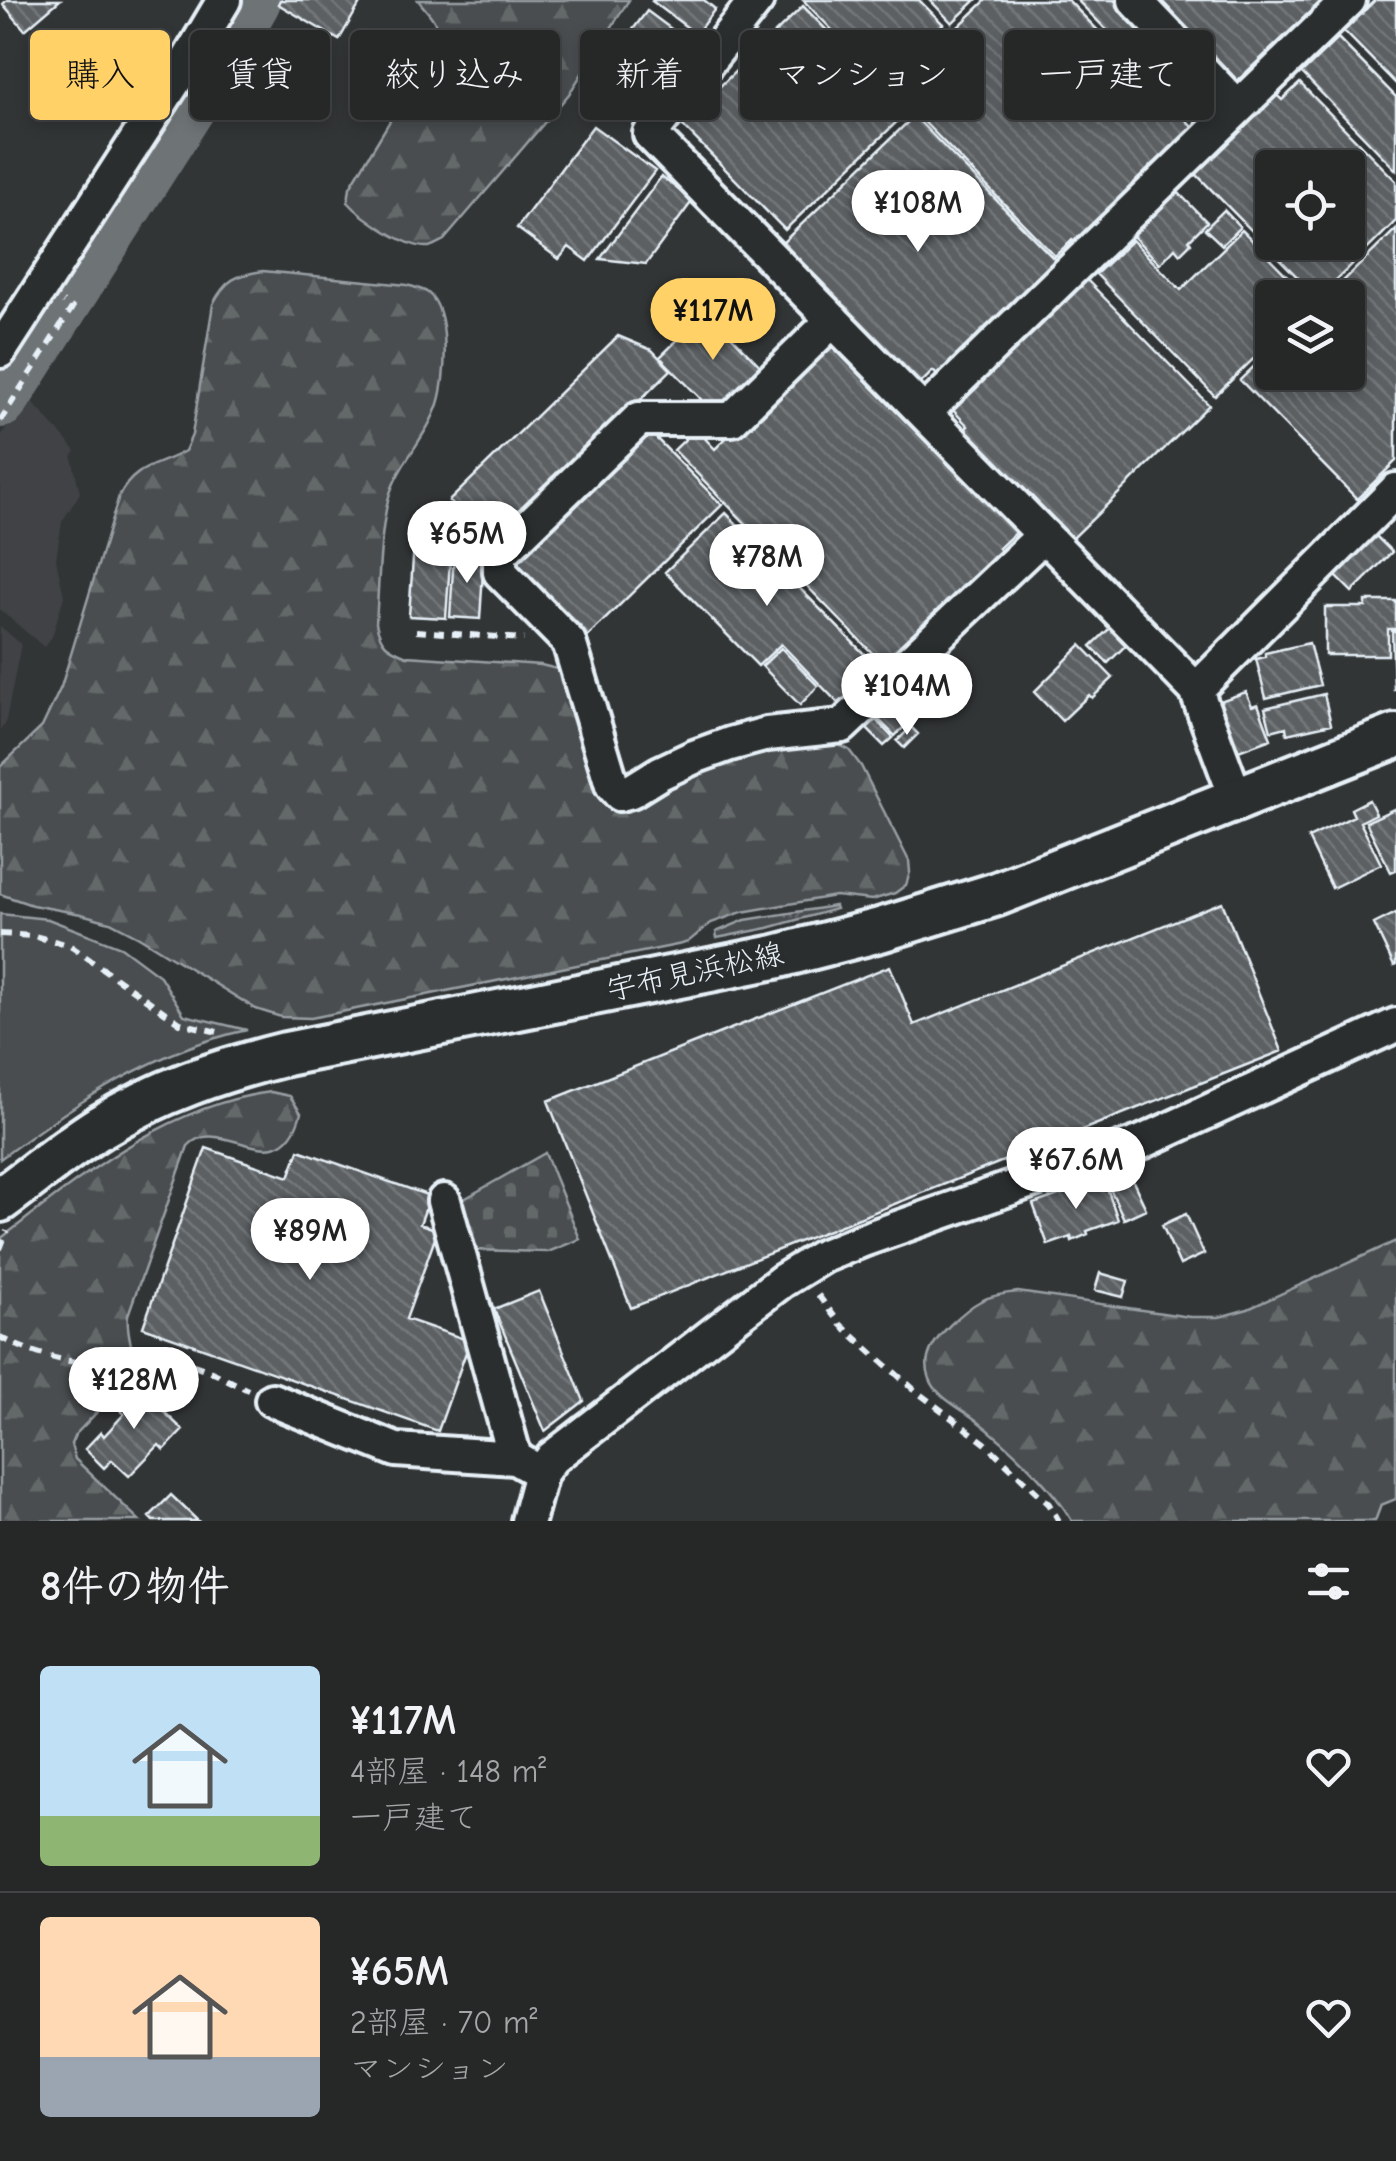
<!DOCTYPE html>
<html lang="ja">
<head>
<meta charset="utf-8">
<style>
	body { margin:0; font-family:"Comic Neue","Klee One",sans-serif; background:#2e3030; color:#f1f3f6; height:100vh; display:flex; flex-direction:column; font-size:38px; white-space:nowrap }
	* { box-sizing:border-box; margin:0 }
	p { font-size:32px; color:#a4a6a8 }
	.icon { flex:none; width:55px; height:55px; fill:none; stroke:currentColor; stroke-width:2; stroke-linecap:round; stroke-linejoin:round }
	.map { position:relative; height:1521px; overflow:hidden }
	.drawer { display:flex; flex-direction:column; background:#262828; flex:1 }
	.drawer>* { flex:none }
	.guide { position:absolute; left:30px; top:30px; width:1338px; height:90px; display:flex; gap:20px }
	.tools { position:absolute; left:1255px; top:150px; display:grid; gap:20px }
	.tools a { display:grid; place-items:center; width:110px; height:110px; border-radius:10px; background:#262828; box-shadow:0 5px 15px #0003,0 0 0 2px #424445; font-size:50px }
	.price { position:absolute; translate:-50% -85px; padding:0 22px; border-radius:35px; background:#fff; color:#222; font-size:32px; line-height:65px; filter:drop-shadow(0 2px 5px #0008) }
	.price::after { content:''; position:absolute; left:50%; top:60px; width:30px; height:22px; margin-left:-15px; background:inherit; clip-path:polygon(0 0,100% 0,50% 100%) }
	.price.current { background:#ffd166; color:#111 }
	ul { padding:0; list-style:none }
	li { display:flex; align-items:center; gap:30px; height:250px; padding:0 40px }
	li+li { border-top:2px solid #424445 }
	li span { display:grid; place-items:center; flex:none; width:280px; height:200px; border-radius:10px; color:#555 }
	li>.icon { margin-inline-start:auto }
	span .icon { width:120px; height:120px; fill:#fffc; stroke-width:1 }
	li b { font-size:42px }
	h2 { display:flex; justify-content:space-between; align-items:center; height:120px; padding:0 40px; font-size:42px }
	.tag { padding:0 35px; border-radius:10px; background:#262828; box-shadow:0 5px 15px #0003,0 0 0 2px #424445; font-size:35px; line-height:90px }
	.tag.current { background:#ffd166; color:#111 }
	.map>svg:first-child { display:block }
</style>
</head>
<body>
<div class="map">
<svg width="1396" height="1521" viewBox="0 0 1396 1521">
	<defs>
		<pattern id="grass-tufts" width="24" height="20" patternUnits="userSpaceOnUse" patternTransform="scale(2.5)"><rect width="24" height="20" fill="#494d4f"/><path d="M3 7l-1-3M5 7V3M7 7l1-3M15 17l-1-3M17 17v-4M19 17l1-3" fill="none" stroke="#636769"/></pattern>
		<pattern id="forest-firs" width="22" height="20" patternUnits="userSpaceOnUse" patternTransform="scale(2.5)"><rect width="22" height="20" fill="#494d4f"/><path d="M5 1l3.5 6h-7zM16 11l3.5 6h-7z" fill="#636769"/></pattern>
		<pattern id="cemetery-stones" width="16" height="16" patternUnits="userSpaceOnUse" patternTransform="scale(2.5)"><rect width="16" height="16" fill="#494d4f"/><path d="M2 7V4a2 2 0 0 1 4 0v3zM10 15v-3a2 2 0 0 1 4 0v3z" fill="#636769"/></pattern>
		<pattern id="building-back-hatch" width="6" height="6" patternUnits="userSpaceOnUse" patternTransform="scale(2.5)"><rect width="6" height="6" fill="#5c6063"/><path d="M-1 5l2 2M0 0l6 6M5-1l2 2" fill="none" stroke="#73777a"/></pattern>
	</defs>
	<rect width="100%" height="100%" fill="#323536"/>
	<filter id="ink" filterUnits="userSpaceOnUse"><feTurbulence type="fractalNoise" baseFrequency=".01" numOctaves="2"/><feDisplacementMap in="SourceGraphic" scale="20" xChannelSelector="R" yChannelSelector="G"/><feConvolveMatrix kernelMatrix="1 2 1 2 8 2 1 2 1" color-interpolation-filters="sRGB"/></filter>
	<g filter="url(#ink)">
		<!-- built -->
		<path fill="#3f4244" d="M27,396L76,451L72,457L80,493L62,522L56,559L64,596L52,637L44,647L0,610V438Z
			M0,626L21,644L5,725L0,729Z"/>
		<!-- grass -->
		<path fill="url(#grass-tufts)" stroke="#989fa4" stroke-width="2.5" d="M835,906L836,909L768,928L717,938L716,932L745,920Z"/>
		<!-- forest -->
		<path fill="url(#forest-firs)" stroke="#989fa4" stroke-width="2.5" d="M418,0H629L569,94L444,240C440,242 433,246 429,247C408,249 362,218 348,202L350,187L437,43C440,21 430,16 418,0Z
			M263,271L407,285C413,287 423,289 428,293C451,311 446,379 438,404C426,439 397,465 388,500C379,540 379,583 376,623C381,645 387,648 407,656L541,665L557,669L567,678L603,790L733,753L829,740L849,750L861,766L909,861L910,872L906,885L895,893L872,900L835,896L742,912L711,923L688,942L682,944L311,1018L281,1017L256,1009L139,937L110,922L81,914L32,905L0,894V767L42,727L61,687L119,496C136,464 157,467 185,451L192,435L213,304C226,279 236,275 263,271Z
			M271,1092L290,1096L301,1113C280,1189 219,1111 188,1146L128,1315C125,1338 140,1357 129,1379L75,1435L71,1444L75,1459L140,1521H0V1239C81,1177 167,1105 271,1092Z
			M1396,1241V1499L1381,1505L1375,1521H1072C1052,1486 1008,1445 976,1420C961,1408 937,1398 930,1379C921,1357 935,1340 950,1325C974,1302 985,1295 1018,1292L1190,1317H1219L1248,1309Z"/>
		<!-- cemetery -->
		<path fill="url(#cemetery-stones)" stroke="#989fa4" stroke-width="2.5" d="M545,1153L580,1239L548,1252L470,1250L457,1203Z"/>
		<!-- green -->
		<path fill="#494d4f" stroke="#989fa4" stroke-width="2.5" d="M0,914L48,919L121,947L160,976L184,1015L247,1030C154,1050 75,1103 0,1159Z"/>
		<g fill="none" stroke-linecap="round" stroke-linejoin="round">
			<!-- river -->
			<path stroke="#6e7376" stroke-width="58" d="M0,399L231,37L252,0"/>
		</g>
		<!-- building -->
		<path fill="url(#building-back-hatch)" stroke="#e8f1f8" stroke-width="2.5" fill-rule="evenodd" d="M7,0H60L25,30L3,4Z
			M280,0H362L339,40L278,4Z
			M653,0H704L715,9L696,34L652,1Z
			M803,0H919L943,24L883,82Z
			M930,0H976L952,23Z
			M986,0H1068L1196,130L1077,245L1072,240L1055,256L893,90Z
			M1077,0H1114L1216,104L1197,122Z
			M1154,0H1323L1234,84Z
			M1375,0H1396V84L1344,31Z
			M803,6L907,112L785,230L681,124Z
			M647,11L682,37L644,87L609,61Z
			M1338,38L1396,97V170L1302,73Z
			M1300,83L1396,181V221L1318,298L1194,172L1276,94L1282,100ZM1272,168H1348V242H1272Z
			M914,116L1058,263L940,378L933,371L916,388L778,247Z
			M593,126L655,171L588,261L569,247L559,259L517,228Z
			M661,177L693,200L646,264L600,259Z
			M1176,190L1207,222L1189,240L1191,243L1180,254L1175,248L1160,264L1131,234Z
			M1224,210L1240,227L1222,245L1205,229Z
			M1396,229V461L1357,499L1240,380L1272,349V372H1348V298H1326Z
			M1242,230L1309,298H1272V341L1215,396L1096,274L1132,240L1181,290Z
			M1085,278L1209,405L1070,541L963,431L968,426L951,408Z
			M707,311L766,372L732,405H707L660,357Z
			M618,336L652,350L671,370L492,544L449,501Z
			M831,342L1017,531L999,548L1003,553L886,667L674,450L696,429L715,449L811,355Z
			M648,430L722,505L585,639L511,563Z
			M726,513L879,669L841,706L781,644L758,666L665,572Z
			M1373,533L1392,552L1352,592L1333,573Z
			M414,544L451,547L446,618L409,616Z
			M454,554L484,556L480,619L450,617Z
			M1366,601H1396V629H1388V655H1325V607H1366Z
			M1110,628L1126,645L1108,663L1091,646Z
			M1392,631H1396V689H1394Z
			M1309,643L1320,685L1266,698L1256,659L1265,657V653Z
			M1081,645L1113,678L1092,698L1089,695L1062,721L1034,692Z
			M781,648L818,686L800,705L762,666Z
			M1246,692L1252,706L1258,704L1271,739L1236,752L1217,702Z
			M1324,694L1331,724L1287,734L1286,727L1271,731L1265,708Z
			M888,702L908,723L895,736L874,715Z
			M872,716L893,738L884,746L863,725Z
			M911,727L918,734L904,748L897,741Z
			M1369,800L1376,814L1360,822L1381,864L1332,888L1308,838L1354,816L1351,809Z
			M1394,809L1396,814V870L1391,872L1366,822Z
			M1222,902L1282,1051L631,1308L548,1101L890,966L914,1025Z
			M1396,913V965L1394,966L1374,924Z
			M206,1148L289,1177L299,1150L430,1196L420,1224L438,1230L406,1319L470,1341L438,1431L143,1327Z
			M1130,1175L1146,1209L1124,1219L1108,1184Z
			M1104,1179L1118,1220L1087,1231L1088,1234L1072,1241L1071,1237L1048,1245L1033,1204Z
			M1186,1214L1204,1254L1180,1265L1162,1225Z
			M1100,1273L1128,1281L1123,1297L1095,1290Z
			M539,1291L584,1401L545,1431L494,1309Z
			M133,1382L183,1430L164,1450L159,1445L129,1476L112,1460L104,1468L85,1449L101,1432L104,1436L124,1414L113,1403Z
			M171,1495L198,1521H153L149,1517Z"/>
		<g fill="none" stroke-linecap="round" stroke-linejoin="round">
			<defs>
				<path id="minor" d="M757,0L650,134L1196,690L1237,800
					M1135,0L1238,108
					M833,320L732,419H639L500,554V572L569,642L612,785L620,794L631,791L660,773L694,757L730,744L767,734L842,726L1044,535
					M0,351L187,62L224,0
					M924,413L1349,0
					M1196,690L1396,490
					M444,1201L515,1458L541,1473
					M272,1400L396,1450L515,1458
					M528,1521L541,1473L552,1458L782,1281L821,1257L863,1240L1142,1142L1396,1025"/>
				<path id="major" d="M0,1200C33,1176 65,1149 100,1127C158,1091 221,1070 286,1054L775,957L880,930L997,894L1396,736"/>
			</defs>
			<!-- minor casing -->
			<use href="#minor" stroke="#e8f1f8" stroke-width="40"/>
			<!-- major casing -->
			<use href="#major" stroke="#e8f1f8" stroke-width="50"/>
			<!-- path -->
			<path stroke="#e8f1f8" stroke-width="6" stroke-dasharray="10 8" stroke-linecap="butt" d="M0,421L72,308L63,302
				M416,631L524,639
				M0,934L34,936L69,945L180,1023L222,1033
				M0,1249L7,1231
				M818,1295L840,1324L879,1359L917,1392L985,1443L1049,1504L1059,1521
				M0,1337C33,1355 75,1366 113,1364C134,1363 154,1358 175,1361C201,1364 225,1379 248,1390"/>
			<!-- minor -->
			<use href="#minor" stroke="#2a2d2e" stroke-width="32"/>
			<!-- major -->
			<use href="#major" stroke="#2a2d2e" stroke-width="42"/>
		</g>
	</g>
	<g text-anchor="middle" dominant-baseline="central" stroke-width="8" stroke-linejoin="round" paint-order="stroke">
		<!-- street labels -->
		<g font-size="30" fill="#e8f1f8" stroke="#2a2d2e">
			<text transform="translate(695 972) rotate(-12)">宇布見浜松線</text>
		</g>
	</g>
</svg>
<div class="tools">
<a><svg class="icon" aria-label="locate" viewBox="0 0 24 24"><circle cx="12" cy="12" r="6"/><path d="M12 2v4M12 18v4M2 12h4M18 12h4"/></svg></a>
<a><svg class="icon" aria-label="layers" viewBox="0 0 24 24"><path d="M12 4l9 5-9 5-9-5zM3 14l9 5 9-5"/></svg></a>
</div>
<b class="price" style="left:918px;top:255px">¥108M</b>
<b class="price current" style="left:713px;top:363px">¥117M</b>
<b class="price" style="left:467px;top:586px">¥65M</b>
<b class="price" style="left:767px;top:609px">¥78M</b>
<b class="price" style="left:907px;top:738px">¥104M</b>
<b class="price" style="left:1076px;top:1212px">¥67.6M</b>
<b class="price" style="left:310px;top:1283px">¥89M</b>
<b class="price" style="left:134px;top:1432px">¥128M</b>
<div class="guide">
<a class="tag current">購入</a>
<a class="tag">賃貸</a>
<a class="tag">絞り込み</a>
<a class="tag">新着</a>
<a class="tag">マンション</a>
<a class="tag">一戸建て</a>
</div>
</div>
<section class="drawer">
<h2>8件の物件<svg class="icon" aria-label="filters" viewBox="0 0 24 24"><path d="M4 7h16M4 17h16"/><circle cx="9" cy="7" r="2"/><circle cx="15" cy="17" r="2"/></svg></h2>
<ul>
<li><span style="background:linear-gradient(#bfe0f5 75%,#8fb573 0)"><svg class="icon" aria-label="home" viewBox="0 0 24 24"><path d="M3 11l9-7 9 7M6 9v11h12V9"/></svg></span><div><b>¥117M</b><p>4部屋 · 148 m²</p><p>一戸建て</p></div><svg class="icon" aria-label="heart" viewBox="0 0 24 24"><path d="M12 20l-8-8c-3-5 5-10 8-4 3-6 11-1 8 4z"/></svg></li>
<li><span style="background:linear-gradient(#ffd9b3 70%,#9aa5b1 0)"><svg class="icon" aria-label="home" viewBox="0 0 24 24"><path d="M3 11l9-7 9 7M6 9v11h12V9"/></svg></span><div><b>¥65M</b><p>2部屋 · 70 m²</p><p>マンション</p></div><svg class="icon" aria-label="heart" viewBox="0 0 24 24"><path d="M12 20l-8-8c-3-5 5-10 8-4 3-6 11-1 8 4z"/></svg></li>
</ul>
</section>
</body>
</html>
